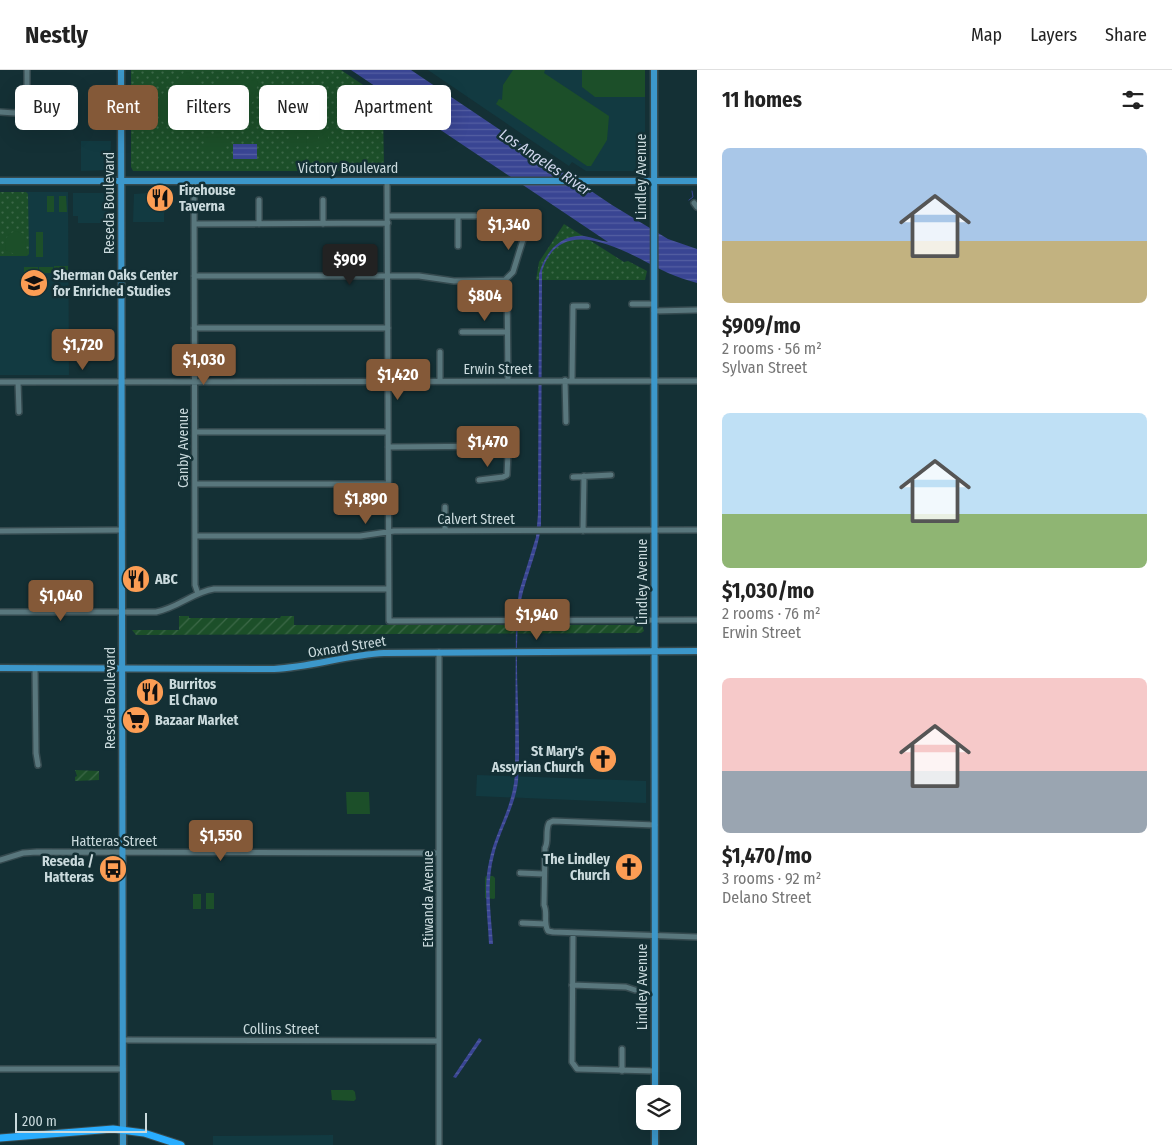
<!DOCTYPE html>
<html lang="en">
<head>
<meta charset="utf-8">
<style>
	body { margin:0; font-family:"Fira Sans Condensed",sans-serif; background:#f2f2f2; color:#222; height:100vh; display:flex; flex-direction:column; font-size:19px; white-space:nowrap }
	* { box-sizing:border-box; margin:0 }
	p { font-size:16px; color:#767676 }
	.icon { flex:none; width:28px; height:28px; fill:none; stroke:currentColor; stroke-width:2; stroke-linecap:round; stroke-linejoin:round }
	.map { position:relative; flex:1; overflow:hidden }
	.side { display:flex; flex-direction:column; background:#fff; width:475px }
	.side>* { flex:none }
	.guide { position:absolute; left:15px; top:15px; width:475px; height:45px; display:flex; gap:10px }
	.controls { position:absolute; left:636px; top:1015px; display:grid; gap:10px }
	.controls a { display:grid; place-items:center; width:45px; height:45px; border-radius:8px; background:#fff; box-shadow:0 5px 20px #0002; font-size:25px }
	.scale { position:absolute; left:15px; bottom:12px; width:132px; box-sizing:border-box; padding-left:5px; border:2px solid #cadadd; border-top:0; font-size:14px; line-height:18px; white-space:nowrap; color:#cadadd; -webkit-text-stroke:4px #143035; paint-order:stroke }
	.price { position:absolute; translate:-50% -42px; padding:0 11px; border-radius:5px; background:#845938; color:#fff; font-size:16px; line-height:32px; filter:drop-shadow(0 1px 2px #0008) }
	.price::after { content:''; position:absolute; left:50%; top:30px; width:15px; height:11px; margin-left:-8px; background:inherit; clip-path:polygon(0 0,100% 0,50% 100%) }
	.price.selected { background:#222; color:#fff }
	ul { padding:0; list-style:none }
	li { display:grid; align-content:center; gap:10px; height:265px; padding:0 25px }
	li span { display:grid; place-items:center; height:155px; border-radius:8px; color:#555 }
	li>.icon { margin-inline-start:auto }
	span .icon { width:90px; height:90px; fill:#fffc; stroke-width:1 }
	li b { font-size:21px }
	h2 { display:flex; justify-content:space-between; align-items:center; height:60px; padding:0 25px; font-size:21px }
	.pill { padding:0 18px; border-radius:8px; background:#fff; box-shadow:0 5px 20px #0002; font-size:18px; line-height:45px }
	.pill.selected { background:#845938; color:#fff }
	header { display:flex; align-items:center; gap:30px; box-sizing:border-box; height:70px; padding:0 25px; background:#fff; border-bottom:1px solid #e0e0e0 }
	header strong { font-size:24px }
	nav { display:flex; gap:28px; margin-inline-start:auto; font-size:18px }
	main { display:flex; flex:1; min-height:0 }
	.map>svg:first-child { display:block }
</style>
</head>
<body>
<header>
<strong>Nestly</strong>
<nav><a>Map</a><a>Layers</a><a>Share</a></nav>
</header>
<main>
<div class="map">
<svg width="697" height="1075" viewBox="0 0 697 1075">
	<defs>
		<pattern id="grass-dots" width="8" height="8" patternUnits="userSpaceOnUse" patternTransform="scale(1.25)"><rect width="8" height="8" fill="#1c4f29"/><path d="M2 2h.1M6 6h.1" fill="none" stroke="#3c6848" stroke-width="1.8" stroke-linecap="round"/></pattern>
		<pattern id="garden-furrows" width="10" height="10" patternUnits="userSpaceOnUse" patternTransform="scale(1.25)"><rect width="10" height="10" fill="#1c4f29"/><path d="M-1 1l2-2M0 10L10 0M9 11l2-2" fill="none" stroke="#3c6848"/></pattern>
		<pattern id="water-rules" width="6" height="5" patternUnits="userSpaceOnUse" patternTransform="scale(1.25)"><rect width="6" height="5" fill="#394593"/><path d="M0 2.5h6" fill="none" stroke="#545fa2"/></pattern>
	</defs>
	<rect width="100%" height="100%" fill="#143035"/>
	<!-- built -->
	<path fill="#123a41" d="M428,0H645V98L642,101H586L572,92L569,96Z
		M81,71H111L110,100L81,101Z
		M0,122H68L69,305H0Z
		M164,122V152H133L134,124Z
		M73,123H106L109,126V153H78V146H73Z
		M477,705L646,711V733L476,726Z
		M333,1065V1075H213V1066Z"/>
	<!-- grass -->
	<path fill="url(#grass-dots)" d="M131,0H341L381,27V36L383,39L384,97L379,101H133L131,97Z
		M0,122H26L28,124L29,184L27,186H0Z
		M564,154L624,192L628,191L647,201L645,210H536L539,192Z"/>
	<!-- garden -->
	<path fill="url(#garden-furrows)" d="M179,546H189V548H280L281,546H294V555H642L644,561L641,563L136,565L132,560H179Z
		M75,700L99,701V710L75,711V707L77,706Z"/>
	<!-- pitch -->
	<path fill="#1c4f29" d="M513,0H545L544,3L609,46L607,70L591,96H587L496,34L499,29L502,30L503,15Z
		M582,0H645V27H595L582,17Z
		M184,2H186C191,13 209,20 212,34C219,70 151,68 158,34C161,19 178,13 184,2Z
		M217,10L258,11L254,30L242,45H219L215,35L216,11Z
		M290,15H307V44L304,46H271C271,31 274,20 290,15Z
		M289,61H297V77H289Z
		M299,61H307L306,77H299Z
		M310,61H318V77H310Z
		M321,61H328V77H321Z
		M206,66H214V81H206Z
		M215,66H224V81H215Z
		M47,126H54V142H47Z
		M59,126H66L67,142H59Z
		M16,161L24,164L27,185L18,186L6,180C4,170 6,164 16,161Z
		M36,162H43V187H36Z
		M54,196H68V203H54Z
		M24,197H38V203H24Z
		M39,197H53V203H39Z
		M346,722H369L370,744H347Z
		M486,806H493L495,808V828L494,829L485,828V808Z
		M206,823H214V839H206Z
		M193,824H201V839H193Z
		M331,1020H353L355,1022L356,1029L354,1031L332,1030Z"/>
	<!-- water -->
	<path fill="url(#water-rules)" d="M351,0H411L612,135L668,169L697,179V213C687,210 677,207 668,203C632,186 562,138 542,201L541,455C538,485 522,513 519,543C513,599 522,656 518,711C515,738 500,759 494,785C486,814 491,845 493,874H489C488,848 483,818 489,792C495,761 513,738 515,704L516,546L519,522L536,467L538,444L539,204C545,183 560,164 584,166C592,167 600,171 608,172Z
		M233,74H257V89H233Z
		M479,968L482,970L456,1008L453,1007Z"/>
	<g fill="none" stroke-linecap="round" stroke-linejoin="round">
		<!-- stream -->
		<path stroke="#394593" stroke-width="1" d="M689,130L693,127L692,121"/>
		<defs>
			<path id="minor" d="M0,42L15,43L24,38L27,32V0
				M194,111L195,515L198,524
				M387,111L389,551L697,550
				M694,133L697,137
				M388,146H475
				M194,154L388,153
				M259,154V130
				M323,154V130
				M458,176V146
				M194,206H419L454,211L505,210
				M505,210L507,215L508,310
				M505,210L513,202L526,160
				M632,234H654
				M654,241L697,240
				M194,258H388
				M462,262H507
				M440,282V311
				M565,310L566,352
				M572,310L573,236H587
				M0,312L697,311
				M18,312L19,342
				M195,362H388
				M388,377L506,376
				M573,407L611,405
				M479,410L503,407L507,405L508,383L505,364
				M195,414H388
				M0,461L122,460
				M445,461V437
				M583,461L584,406
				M195,466H360L394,461L697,460
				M0,542H156C178,538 193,522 214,519H388
				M439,582V1075
				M35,598L36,683L38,695
				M655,755L553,751L549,753C545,761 549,771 545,778L544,835C548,843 543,853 548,861L553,862L697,867
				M0,790L23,783L37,782L439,783
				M520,803L544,804
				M522,853L546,854
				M573,863L572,992L577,999L655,1001
				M572,915L626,917L635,920
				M123,970L439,971
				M0,999H123
				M622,1001V979"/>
			<path id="major" d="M121,0L123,1075
				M654,0L655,1024
				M0,111H697
				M0,598L274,599C311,597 347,585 384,583L697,581
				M655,1051V1075"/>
			<path id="highway" d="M0,1068L113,1059L144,1063L181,1075"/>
		</defs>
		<!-- minor casing -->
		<use href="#minor" stroke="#354a4f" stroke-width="8"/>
		<!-- major casing -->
		<use href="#major" stroke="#354a4f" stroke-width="9"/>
		<!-- highway casing -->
		<use href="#highway" stroke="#354a4f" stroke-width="9"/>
		<!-- minor -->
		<use href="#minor" stroke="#59777d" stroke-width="5"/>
		<!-- major -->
		<use href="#major" stroke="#3c97ca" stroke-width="6"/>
		<!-- highway -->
		<use href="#highway" stroke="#29adfe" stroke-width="7"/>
	</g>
	<!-- icons -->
	<defs>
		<symbol id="restaurant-disc" viewBox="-11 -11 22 22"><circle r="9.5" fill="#fc9d54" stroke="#143035"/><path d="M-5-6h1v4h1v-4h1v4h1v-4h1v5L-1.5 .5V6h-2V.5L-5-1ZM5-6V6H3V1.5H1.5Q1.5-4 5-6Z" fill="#111"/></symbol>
		<symbol id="school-disc" viewBox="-11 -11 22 22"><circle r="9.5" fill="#fc9d54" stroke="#143035"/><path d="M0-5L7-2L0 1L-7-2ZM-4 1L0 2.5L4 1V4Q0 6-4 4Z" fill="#111"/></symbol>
		<symbol id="supermarket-disc" viewBox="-11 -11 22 22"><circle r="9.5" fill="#fc9d54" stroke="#143035"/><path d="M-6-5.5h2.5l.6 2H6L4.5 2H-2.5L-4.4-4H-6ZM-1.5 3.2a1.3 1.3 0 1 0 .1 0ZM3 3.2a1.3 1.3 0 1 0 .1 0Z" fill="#111"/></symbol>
		<symbol id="church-disc" viewBox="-11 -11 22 22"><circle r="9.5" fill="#fc9d54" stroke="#143035"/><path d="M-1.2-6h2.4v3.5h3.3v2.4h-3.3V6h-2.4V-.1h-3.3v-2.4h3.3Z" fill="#111"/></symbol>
		<symbol id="bus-disc" viewBox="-11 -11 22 22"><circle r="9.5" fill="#fc9d54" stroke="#143035"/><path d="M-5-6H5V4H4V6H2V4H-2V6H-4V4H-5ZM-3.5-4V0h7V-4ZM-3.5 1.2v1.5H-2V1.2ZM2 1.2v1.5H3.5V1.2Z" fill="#111"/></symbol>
	</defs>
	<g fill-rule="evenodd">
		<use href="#restaurant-disc" x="144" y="112" width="32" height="32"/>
		<use href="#school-disc" x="18" y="197" width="32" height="32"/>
		<use href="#restaurant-disc" x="120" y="493" width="32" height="32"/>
		<use href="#restaurant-disc" x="134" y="606" width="32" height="32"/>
		<use href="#supermarket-disc" x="120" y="634" width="32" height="32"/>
		<use href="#church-disc" x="587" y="673" width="32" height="32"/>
		<use href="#church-disc" x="613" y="781" width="32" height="32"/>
		<use href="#bus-disc" x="97" y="783" width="32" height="32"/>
	</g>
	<g text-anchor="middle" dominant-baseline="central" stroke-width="5" stroke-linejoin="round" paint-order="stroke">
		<!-- street labels -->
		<g font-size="14" fill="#cadadd" stroke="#143035">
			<text x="348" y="98">Victory Boulevard</text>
			<text transform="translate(641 107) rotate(-90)">Lindley Avenue</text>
			<text transform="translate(109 133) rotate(-90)">Reseda Boulevard</text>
			<text x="498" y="299">Erwin Street</text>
			<text transform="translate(183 378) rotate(-90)">Canby Avenue</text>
			<text x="476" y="449">Calvert Street</text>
			<text transform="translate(642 512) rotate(-90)">Lindley Avenue</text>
			<text transform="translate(347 577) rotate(-9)">Oxnard Street</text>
			<text transform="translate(110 628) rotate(-90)">Reseda Boulevard</text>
			<text x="114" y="771">Hatteras Street</text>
			<text transform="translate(428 829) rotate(-90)">Etiwanda Avenue</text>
			<text transform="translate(642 917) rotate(-90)">Lindley Avenue</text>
			<text x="281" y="959">Collins Street</text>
		</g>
		<!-- poi labels -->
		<g font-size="14" font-weight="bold" fill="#cadadd" stroke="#143035" text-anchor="start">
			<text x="179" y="120">Firehouse<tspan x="179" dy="16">Taverna</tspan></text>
			<text x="53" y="205">Sherman Oaks Center<tspan x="53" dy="16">for Enriched Studies</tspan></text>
			<text x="155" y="509">ABC</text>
			<text x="169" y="614">Burritos<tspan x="169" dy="16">El Chavo</tspan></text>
			<text x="155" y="650">Bazaar Market</text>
			<text x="584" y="681" text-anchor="end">St Mary's<tspan x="584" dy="16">Assyrian Church</tspan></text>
			<text x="610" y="789" text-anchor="end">The Lindley<tspan x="610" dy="16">Church</tspan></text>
			<text x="94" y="791" text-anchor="end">Reseda /<tspan x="94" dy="16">Hatteras</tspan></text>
		</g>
		<!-- water labels -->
		<g font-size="15" font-style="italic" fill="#d0d6ed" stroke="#143035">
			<text transform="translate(545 92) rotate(34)">Los Angeles River</text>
		</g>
	</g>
</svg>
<div class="controls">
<a><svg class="icon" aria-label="layers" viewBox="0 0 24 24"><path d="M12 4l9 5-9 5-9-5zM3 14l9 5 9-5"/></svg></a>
</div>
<div class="scale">200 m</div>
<b class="price" style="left:509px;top:181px">$1,340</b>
<b class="price selected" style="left:350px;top:216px">$909</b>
<b class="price" style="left:485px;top:252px">$804</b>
<b class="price" style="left:83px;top:301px">$1,720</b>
<b class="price" style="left:204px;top:316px">$1,030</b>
<b class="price" style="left:398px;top:331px">$1,420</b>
<b class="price" style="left:488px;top:398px">$1,470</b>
<b class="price" style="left:366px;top:455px">$1,890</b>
<b class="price" style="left:61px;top:552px">$1,040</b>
<b class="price" style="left:537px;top:571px">$1,940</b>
<b class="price" style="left:221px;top:792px">$1,550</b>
<div class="guide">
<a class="pill">Buy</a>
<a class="pill selected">Rent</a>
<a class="pill">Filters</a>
<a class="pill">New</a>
<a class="pill">Apartment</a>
</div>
</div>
<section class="side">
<h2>11 homes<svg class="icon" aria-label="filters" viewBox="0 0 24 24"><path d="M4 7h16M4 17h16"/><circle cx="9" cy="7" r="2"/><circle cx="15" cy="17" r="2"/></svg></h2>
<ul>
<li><span style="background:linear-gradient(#a9c7e8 60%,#c2b280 0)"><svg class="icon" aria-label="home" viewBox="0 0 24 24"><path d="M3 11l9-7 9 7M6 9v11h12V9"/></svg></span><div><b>$909/mo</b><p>2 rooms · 56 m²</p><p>Sylvan Street</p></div></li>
<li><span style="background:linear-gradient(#bfe0f5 65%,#8fb573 0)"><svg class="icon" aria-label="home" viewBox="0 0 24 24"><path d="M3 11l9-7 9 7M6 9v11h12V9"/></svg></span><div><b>$1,030/mo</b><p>2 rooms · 76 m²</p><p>Erwin Street</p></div></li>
<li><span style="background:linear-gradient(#f6c9c9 60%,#9aa5b1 0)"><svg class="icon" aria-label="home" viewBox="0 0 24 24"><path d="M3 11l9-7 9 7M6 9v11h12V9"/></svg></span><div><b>$1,470/mo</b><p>3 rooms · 92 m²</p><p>Delano Street</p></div></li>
</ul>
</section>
</main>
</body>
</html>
